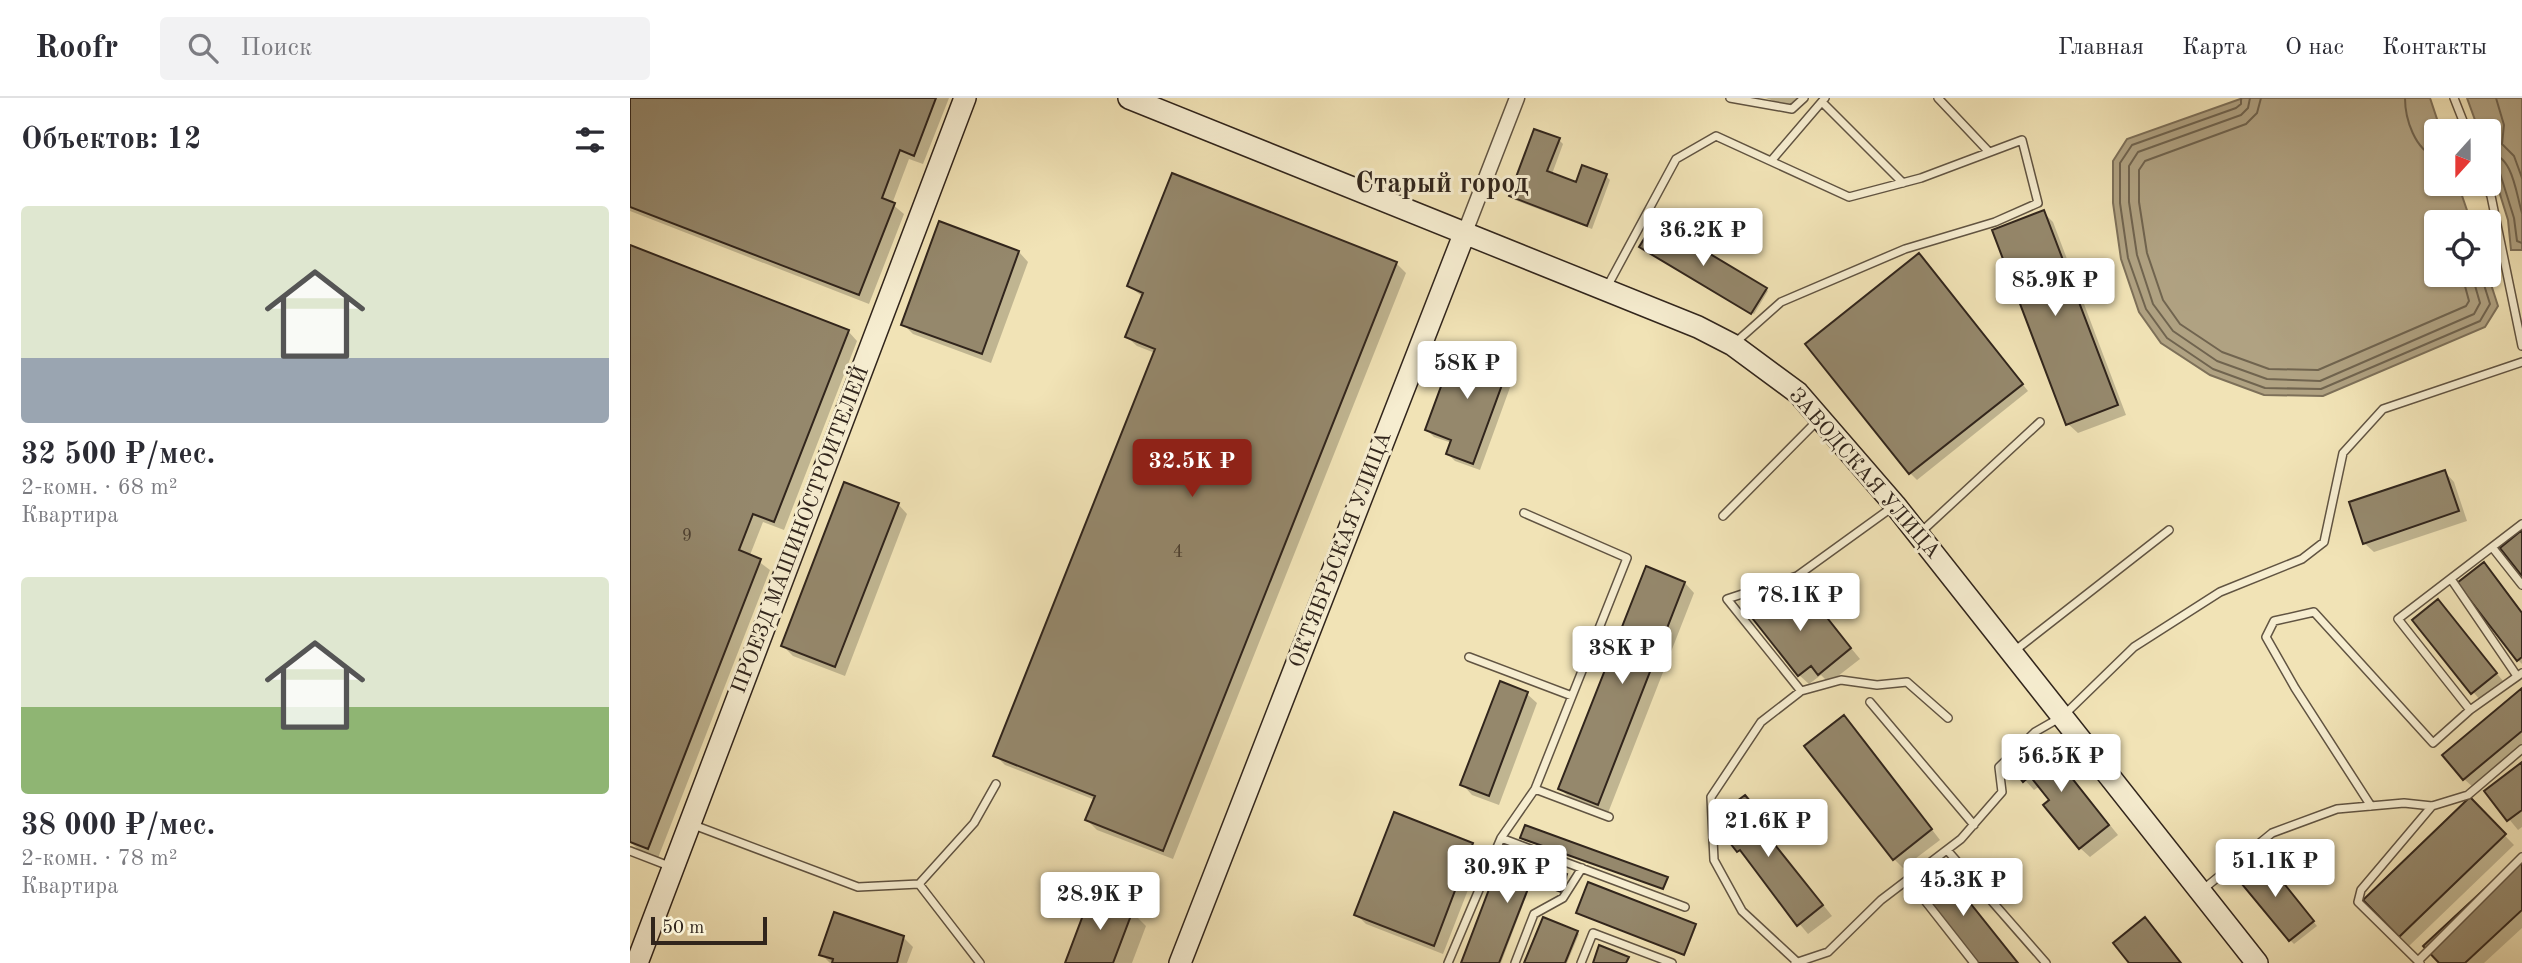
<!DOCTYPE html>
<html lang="ru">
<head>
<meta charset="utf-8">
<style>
	body { margin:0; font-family:"Old Standard TT",serif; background:#f2f2f3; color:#2b2b33; height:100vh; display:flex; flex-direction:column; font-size:26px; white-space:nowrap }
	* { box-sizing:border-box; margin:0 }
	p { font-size:23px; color:#7c7c81 }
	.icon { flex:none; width:38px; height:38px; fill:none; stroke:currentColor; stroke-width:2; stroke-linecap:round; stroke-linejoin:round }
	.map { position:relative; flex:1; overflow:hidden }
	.side { display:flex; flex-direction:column; background:#fff; width:630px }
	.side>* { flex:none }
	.needle { width:46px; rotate:201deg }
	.fabs { position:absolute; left:1794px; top:21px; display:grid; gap:14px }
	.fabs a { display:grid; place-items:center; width:77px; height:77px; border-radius:7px; background:#fff; box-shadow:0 2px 5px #0004; font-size:35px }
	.scale { position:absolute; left:21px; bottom:18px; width:116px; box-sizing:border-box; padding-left:7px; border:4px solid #31251c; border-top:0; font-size:19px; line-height:24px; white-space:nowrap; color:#31251c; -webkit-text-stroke:5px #f6edd0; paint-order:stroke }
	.price { position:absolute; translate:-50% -60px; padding:0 16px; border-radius:7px; background:#fff; color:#222; font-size:23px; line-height:46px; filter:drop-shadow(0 2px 4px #0008) }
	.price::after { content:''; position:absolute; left:50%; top:42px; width:21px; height:16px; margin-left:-10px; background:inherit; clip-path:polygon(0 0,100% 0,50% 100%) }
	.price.selected { background:#8f2418; color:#fff }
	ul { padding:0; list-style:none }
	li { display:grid; align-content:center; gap:14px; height:371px; padding:0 21px }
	li span { display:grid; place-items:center; height:217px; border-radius:7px; color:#555 }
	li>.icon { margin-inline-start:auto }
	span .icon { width:126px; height:126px; fill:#fffc; stroke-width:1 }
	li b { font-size:30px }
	h2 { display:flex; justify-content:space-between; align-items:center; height:84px; padding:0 21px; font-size:30px }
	header { display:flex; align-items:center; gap:42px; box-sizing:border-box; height:98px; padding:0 35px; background:#fff; border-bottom:2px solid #e1e1e2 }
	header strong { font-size:33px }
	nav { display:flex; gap:38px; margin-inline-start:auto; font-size:24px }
	.search { width:490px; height:63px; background:#f2f2f3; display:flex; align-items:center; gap:18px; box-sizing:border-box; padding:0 24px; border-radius:7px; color:#7c7c81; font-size:26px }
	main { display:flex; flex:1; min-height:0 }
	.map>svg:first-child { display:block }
</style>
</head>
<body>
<header>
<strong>Roofr</strong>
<div class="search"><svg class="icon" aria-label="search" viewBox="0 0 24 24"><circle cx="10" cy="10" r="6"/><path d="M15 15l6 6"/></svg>Поиск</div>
<nav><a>Главная</a><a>Карта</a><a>О нас</a><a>Контакты</a></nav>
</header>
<main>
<section class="side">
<h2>Объектов: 12<svg class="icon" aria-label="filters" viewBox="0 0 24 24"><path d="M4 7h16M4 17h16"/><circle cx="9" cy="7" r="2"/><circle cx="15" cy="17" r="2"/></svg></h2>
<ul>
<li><span style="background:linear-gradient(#dfe7d0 70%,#9aa5b1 0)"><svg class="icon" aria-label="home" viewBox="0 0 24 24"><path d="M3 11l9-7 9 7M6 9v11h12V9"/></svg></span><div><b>32 500 ₽/мес.</b><p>2-комн. · 68 m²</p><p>Квартира</p></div></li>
<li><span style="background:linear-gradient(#dfe7d0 60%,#8fb573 0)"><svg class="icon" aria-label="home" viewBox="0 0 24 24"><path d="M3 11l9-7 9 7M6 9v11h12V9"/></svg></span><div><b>38 000 ₽/мес.</b><p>2-комн. · 78 m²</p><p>Квартира</p></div></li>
</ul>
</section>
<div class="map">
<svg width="1892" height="865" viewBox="0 0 1892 865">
	<rect width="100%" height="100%" fill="#f1e3b6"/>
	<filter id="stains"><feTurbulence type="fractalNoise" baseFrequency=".00286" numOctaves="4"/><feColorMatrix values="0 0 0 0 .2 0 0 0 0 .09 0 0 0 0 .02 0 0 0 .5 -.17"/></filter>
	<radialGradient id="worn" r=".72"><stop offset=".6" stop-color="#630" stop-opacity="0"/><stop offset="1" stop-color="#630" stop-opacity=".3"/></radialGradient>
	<!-- water -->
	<path fill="#b0a282" stroke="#7d7059" stroke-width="2" d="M1613,0H1800L1811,33H1806V86H1828L1841,124H1806V177H1858L1868,208L1855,229L1693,298L1634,297L1580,277L1531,245L1509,214L1491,161L1483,105V63L1497,41Z
		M1837,0H1892V152H1881L1878,122L1859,61L1858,33H1849Z"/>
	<!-- shadow -->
	<path fill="#0003" d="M0,0H319L293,66L279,61L262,106L274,116L239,206L0,113Z
		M1136,0H1170L1166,12Z
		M929,42L933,46L922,76L947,86L976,78L980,82L962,131L885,102L881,97Z
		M1413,114L1423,124L1496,317L1448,335L1438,326Z
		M0,149L218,233L227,243L154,432L133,424L120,457L140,472L28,760L9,752L0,744Z
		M1013,150L1136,191L1138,193L1124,216Z
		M389,154L398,164L361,265L283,236L273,226Z
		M766,165L776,175L543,761L467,732L457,722L465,702L375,667L365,657L525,255L507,248L497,239L513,199L499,188Z
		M1296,165L1398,293L1287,382L1280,375Z
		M879,266L886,273L850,372L825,363L818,356L822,345L804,339L797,332Z
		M1815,374L1824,384L1837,423L1744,454L1734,445Z
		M268,406L277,416L215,578L163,558L153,548Z
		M1854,467L1892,514V566L1888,562Z
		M1017,470L1055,485L1064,495L978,715L940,700L930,691Z
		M1138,496L1157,517L1179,499L1230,561L1199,585L1191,577L1179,586L1169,577Z
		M1815,511L1873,583L1850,602L1784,523Z
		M871,586L897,596L907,605L869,707L842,697L833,687Z
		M1892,592V650L1844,690L1834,681Z
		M1223,629L1310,742L1273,770L1264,761Z
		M1420,653L1488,737L1460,759L1450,750L1422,702L1410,688L1404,692L1395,682Z
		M1892,666V729L1888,732L1856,693Z
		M1840,702L1884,747L1779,848L1735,802Z
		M1124,708L1149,738L1143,744L1202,818L1178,836L1109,753Z
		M842,746L852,756L813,856L736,826L726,816Z
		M875,755L937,778L938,779L933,795L902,783L871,865H833Z
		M1892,759V830L1854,865H1812L1796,848Z
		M1636,765L1687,828L1664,846L1660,842Z
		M1309,768L1318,777L1388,865H1349L1286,786Z
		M462,798L502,814L516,828L502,865H437Z
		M950,816L1065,827L1066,829L1055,857Z
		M914,821L949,836L937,865H896Z
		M273,839L283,849L277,865H200L191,856Z"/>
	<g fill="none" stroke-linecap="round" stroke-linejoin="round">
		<!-- shore -->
		<path stroke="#70644f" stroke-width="2" d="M1611,0V6L1606,10L1502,47L1490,65V105L1498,160L1516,211L1537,240L1583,271L1635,290L1691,291L1850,223L1860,206L1851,177
			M1620,0L1618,10L1611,17L1508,54L1499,68V104L1507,157L1523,206L1543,233L1587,263L1637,281L1690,283L1844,216L1850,205L1842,177
			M1631,0L1627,15L1616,26L1515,63L1509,72V104L1517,155L1533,202L1550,226L1592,254L1639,271L1688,272L1836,208L1839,203L1832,177
			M1775,0C1775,21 1785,52 1806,59
			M1866,0L1874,27L1872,46L1884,58L1892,80
			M1858,55C1883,56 1886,96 1892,115
			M1858,64L1865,65L1868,69L1884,120L1887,143L1892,145"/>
	</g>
	<!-- building -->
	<path fill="#95886c" stroke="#31251c" stroke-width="2" d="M0,0H306L284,58L270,52L252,100L265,105L229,197L0,109Z
		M904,31L930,40L917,73L946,84L952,67L977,76L957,128L879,98Z
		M542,75L767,164L533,753L455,722L465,698L363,658L525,251L495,239L513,195L497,188Z
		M1414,112L1488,307L1436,327L1362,132Z
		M309,123L389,153L352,256L271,227Z
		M1025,123L1137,190L1121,216L1009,149Z
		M0,147L219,232L144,424L123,416L109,452L131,461L18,751L0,744Z
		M1289,155L1393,286L1279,376L1175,246Z
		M827,245L880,265L843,366L816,356L821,342L795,332Z
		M1815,372L1829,413L1733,446L1719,404Z
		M214,384L269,405L205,569L151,548Z
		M1892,432V478L1870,450Z
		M1854,464L1892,515V559L1887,563L1827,485Z
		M1016,468L1055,484L968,707L928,691Z
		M1138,493L1155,516L1179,497L1221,550L1188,577L1181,568L1168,578L1115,511Z
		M1808,501L1867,575L1841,596L1782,522Z
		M870,583L898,594L859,698L830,687Z
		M1892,590V633L1833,682L1812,657Z
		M1214,617L1302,731L1263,762L1174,648Z
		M1411,641L1479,727L1449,751L1413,707L1419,702L1400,678L1393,684L1379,666Z
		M1892,664V712L1877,723L1854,693Z
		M1115,697L1141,728L1134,733L1193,807L1167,828L1110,752L1107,754L1090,732L1092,714Z
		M1840,699L1876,736L1769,839L1733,802Z
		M764,714L843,745L804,848L724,817Z
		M895,727L1038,779L1033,791L890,740Z
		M874,752L937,776L931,794L901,783L869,865H831Z
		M1892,756V812L1835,865H1809L1793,848Z
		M1632,758L1684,823L1659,843L1606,779Z
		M1309,766L1388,865H1347L1284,786Z
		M958,784L1066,826L1054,857L946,815Z
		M461,796L503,812L483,865H435Z
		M204,814L274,838L267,865H202L203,861L189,857Z
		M913,819L948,833L935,865H894Z
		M1515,819L1551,865H1499L1483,845Z
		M969,847L999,859L996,865H963Z"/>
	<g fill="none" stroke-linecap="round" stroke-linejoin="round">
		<defs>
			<path id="lane" d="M1100,0L1162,11L1174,0
				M1308,0L1359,54
				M1824,0L1837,33
				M1192,4L1273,85
				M1141,63L1195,0
				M1856,86L1861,98L1892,248
				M977,189L1046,61L1086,38L1219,99L1291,80L1392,42L1408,105L1365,124L1275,151L1151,204L1106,244
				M1264,408L1167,478L1097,501L1171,593L1211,582L1247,587L1277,584L1318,620
				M894,415L997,460L905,691
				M1093,418L1189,321
				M1291,434L1410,324
				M1862,449L1892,487
				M1821,481L1887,578
				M1383,554L1539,432
				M839,559L942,598
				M1240,604L1344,727
				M1840,612L1768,521L1892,426
				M1741,708L1665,590L1636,539L1644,523L1684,514L1803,645L1840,612L1892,575
				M61,726L228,789L289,786L344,725L366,686
				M871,740L1055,809
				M1317,752L1416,865
				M0,753L39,768
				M1278,781L1344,865
				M289,786L350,865
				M1571,793L1642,735L1707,711L1774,705L1802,708L1838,697L1892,651
				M1166,863L1112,813L1084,762L1081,699L1131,624L1171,593
				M1788,863L1892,759
				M818,865L871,740L905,691L979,719
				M885,865L904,816L933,800L952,770
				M951,865L963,835L1042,865
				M1165,865L1198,854L1251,802L1331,741L1372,694L1369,669L1405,634L1433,618L1504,549L1590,494L1672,461L1694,444L1713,355L1753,311L1892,264
				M1790,865L1728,804L1731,792L1802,708"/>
			<path id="street" d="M835,134L887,0"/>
			<path id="secondary" d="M499,0L1068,229L1103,247L1168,295L1265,407L1627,865
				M7,865L335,0
				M550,865L835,134"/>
		</defs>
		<!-- lane casing -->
		<use href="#lane" stroke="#615442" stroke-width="10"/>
		<!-- street casing -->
		<use href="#street" stroke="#615442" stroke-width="17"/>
		<!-- secondary casing -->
		<use href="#secondary" stroke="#31251c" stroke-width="24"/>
		<!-- lane -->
		<use href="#lane" stroke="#f6edd0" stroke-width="7"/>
		<!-- street -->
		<use href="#street" stroke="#f6edd0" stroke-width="14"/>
		<!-- secondary -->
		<use href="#secondary" stroke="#f6edd0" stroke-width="21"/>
	</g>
	<g text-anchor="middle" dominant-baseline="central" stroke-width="6" stroke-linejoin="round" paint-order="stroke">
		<!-- number labels -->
		<g font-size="18" fill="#4a3e30">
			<text x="57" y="438">9</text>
			<text x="548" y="454">4</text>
		</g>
		<!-- street labels -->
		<g font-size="21" fill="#31251c" stroke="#f6edd0">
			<text transform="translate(1234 376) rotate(49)">ЗАВОДСКАЯ УЛИЦА</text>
			<text transform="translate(171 432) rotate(-69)">ПРОЕЗД МАШИНОСТРОИТЕЛЕЙ</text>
			<text transform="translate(711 452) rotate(-69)">ОКТЯБРЬСКАЯ УЛИЦА</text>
		</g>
		<!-- district labels -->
		<g font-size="28" font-weight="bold" fill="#31251c" stroke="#f6edd0">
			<text x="812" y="87">Старый город</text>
		</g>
	</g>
	<rect width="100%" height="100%" filter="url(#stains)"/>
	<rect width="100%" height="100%" fill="url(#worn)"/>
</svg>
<div class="fabs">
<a><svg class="needle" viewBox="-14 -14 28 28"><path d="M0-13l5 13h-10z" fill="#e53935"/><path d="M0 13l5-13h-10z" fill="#7c7c81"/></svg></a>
<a><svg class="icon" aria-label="locate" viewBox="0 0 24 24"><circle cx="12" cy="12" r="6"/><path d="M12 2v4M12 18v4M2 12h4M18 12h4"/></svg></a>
</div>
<div class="scale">50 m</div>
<b class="price" style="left:1073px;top:170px">36.2K ₽</b>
<b class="price" style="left:1425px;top:220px">85.9K ₽</b>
<b class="price" style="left:837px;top:303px">58K ₽</b>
<b class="price selected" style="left:562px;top:401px">32.5K ₽</b>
<b class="price" style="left:1170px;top:535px">78.1K ₽</b>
<b class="price" style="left:992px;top:588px">38K ₽</b>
<b class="price" style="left:1431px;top:696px">56.5K ₽</b>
<b class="price" style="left:1138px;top:761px">21.6K ₽</b>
<b class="price" style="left:1645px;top:801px">51.1K ₽</b>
<b class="price" style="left:877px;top:807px">30.9K ₽</b>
<b class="price" style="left:1333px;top:820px">45.3K ₽</b>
<b class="price" style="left:470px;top:834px">28.9K ₽</b>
</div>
</main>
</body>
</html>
